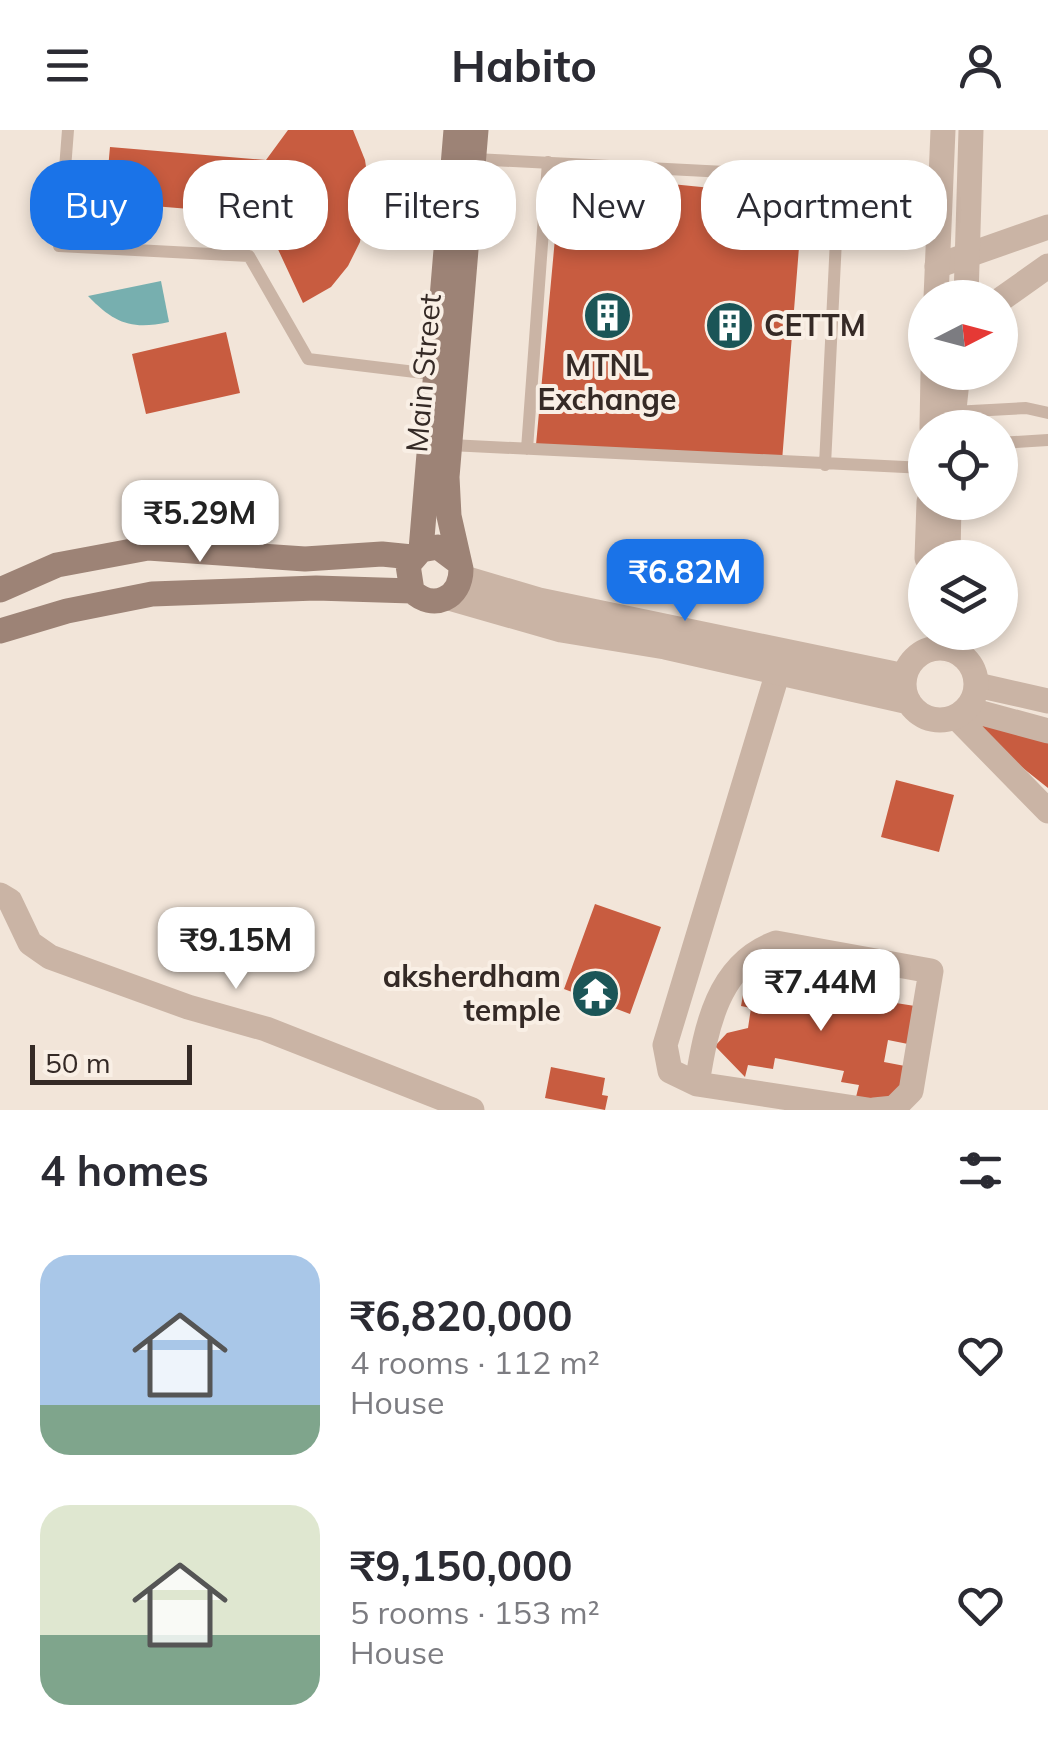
<!DOCTYPE html>
<html lang="en">
<head>
<meta charset="utf-8">
<style>
	body { margin:0; font-family:Mulish,sans-serif; background:#f7f7f7; color:#2b2b33; height:100vh; display:flex; flex-direction:column; font-size:38px; white-space:nowrap }
	* { box-sizing:border-box; margin:0 }
	p { font-size:32px; color:#7c7c81 }
	.icon { flex:none; width:55px; height:55px; fill:none; stroke:currentColor; stroke-width:2; stroke-linecap:round; stroke-linejoin:round }
	.map { position:relative; height:980px; overflow:hidden }
	.sheet { display:flex; flex-direction:column; background:#fff; flex:1 }
	.sheet>* { flex:none }
	.top-card { position:absolute; left:30px; top:30px; width:990px; height:90px; display:flex; gap:20px }
	.needle { width:65px; rotate:84deg }
	.buttons { position:absolute; left:908px; top:150px; display:grid; gap:20px }
	.buttons a { display:grid; place-items:center; width:110px; height:110px; border-radius:50%; background:#fff; box-shadow:0 5px 15px #0003; font-size:50px }
	.scale { position:absolute; left:30px; bottom:25px; width:162px; box-sizing:border-box; padding-left:10px; border:5px solid #352a26; border-top:0; font-size:28px; line-height:35px; white-space:nowrap; color:#352a26; -webkit-text-stroke:8px #f9efe5; paint-order:stroke }
	.price { position:absolute; translate:-50% -85px; padding:0 22px; border-radius:20px; background:#fff; color:#222; font-size:32px; line-height:65px; filter:drop-shadow(0 2px 5px #0008) }
	.price::after { content:''; position:absolute; left:50%; top:60px; width:30px; height:22px; margin-left:-15px; background:inherit; clip-path:polygon(0 0,100% 0,50% 100%) }
	.price.on { background:#1a73e8; color:#fff }
	ul { padding:0; list-style:none }
	li { display:flex; align-items:center; gap:30px; height:250px; padding:0 40px }
	li span { display:grid; place-items:center; flex:none; width:280px; height:200px; border-radius:30px; color:#555 }
	li>.icon { margin-inline-start:auto }
	span .icon { width:120px; height:120px; fill:#fffc; stroke-width:1 }
	li b { font-size:42px }
	h2 { display:flex; justify-content:space-between; align-items:center; height:120px; padding:0 40px; font-size:42px }
	.chip { padding:0 35px; border-radius:40px; background:#fff; box-shadow:0 5px 15px #0003; font-size:35px; line-height:90px }
	.chip.on { background:#1a73e8; color:#fff }
	header { display:flex; justify-content:space-between; align-items:center; height:130px; padding:0 40px; background:#fff; font-size:45px; font-weight:700 }
	.map>svg:first-child { display:block }
</style>
</head>
<body>
<header><svg class="icon" aria-label="menu" viewBox="0 0 24 24"><path d="M4 6h16M4 12h16M4 18h16"/></svg>Habito<svg class="icon" aria-label="person" viewBox="0 0 24 24"><circle cx="12" cy="8" r="4"/><path d="M4 21q1-7 8-7t8 7"/></svg></header>
<div class="map">
<svg width="1048" height="980" viewBox="0 0 1048 980">
	<rect width="100%" height="100%" fill="#f2e5d9"/>
	<!-- water -->
	<path fill="#77afaf" d="M161,151L169,192C132,200 115,194 88,166Z"/>
	<!-- building -->
	<path fill="#c85c40" d="M288,0H353L365,30L369,57L360,112L348,136L331,157L303,173L262,85L105,72L110,17L266,30Z
		M561,43L803,67L782,331L536,315Z
		M226,202L240,263L146,284L132,224Z
		M963,590L1048,602V658Z
		M896,650L954,665L939,722L881,707Z
		M595,774L661,797L630,884L564,859Z
		M748,838L783,845L781,855L915,876L908,914L888,910L884,932L905,936L901,967L875,975L856,967L859,955L841,952L844,941L775,928L773,939L748,935L745,947L715,916L727,903L748,898L751,878L741,876Z
		M551,937L605,948L602,965L608,966L605,980L545,968Z"/>
	<g fill="none" stroke-linecap="round" stroke-linejoin="round">
		<!-- service -->
		<path stroke="#cab4a5" stroke-width="12" d="M68,0L59,116L249,126L308,229L440,245
			M474,29L839,48L945,47
			M953,282L1026,278L1048,283
			M1000,313L1048,310
			M450,315L925,338
			M527,319L548,32
			M825,335L839,48"/>
		<!-- minor -->
		<path stroke="#cab4a5" stroke-width="25" d="M937,136L1048,97
			M1000,170L1048,136
			M784,522L665,915L670,941L697,954L868,980
			M977,555L1048,571
			M967,579L1048,601
			M956,587L1048,681
			M0,765L10,771L30,813L50,827L188,877L266,899L472,980
			M697,954C706,897 718,834 776,813L931,841L911,961L894,978L874,980"/>
		<!-- tertiary -->
		<path stroke="#cab4a5" stroke-width="25" d="M936,168L943,0
			M966,168L971,0
			M932,298L933,242
			M952,298L958,242
			M927,428L929,372
			M948,428L949,372
			M461,447L539,470L905,546
			M449,468L561,500L665,517L909,572
			M904 554a36 36 0 1 1 72 0a36 36 0 1 1-72 0Z"/>
		<!-- secondary -->
		<path stroke="#9d8376" stroke-width="25" d="M421,420L456,0
			M458,432L438,417L421,420L408,435L412,461C433,481 461,469 461,439L449,386L447,347L476,0
			M0,460L57,435L148,418L305,429L382,424L412,427
			M0,501L67,481L152,464L316,458L412,461"/>
	</g>
	<!-- icons -->
	<defs>
		<symbol id="building-disc" viewBox="-11 -11 22 22"><circle r="9.5" fill="#1b5557" stroke="#f9efe5"/><path d="M-4-6H4V6H1V3H-1V6H-4ZM-2.5-4.3h1.7v1.8h-1.7ZM.8-4.3h1.7v1.8H.8ZM-2.5-1h1.7V.8h-1.7ZM.8-1h1.7V.8H.8Z" fill="#fff"/></symbol>
		<symbol id="temple-disc" viewBox="-11 -11 22 22"><circle r="9.5" fill="#1b5557" stroke="#f9efe5"/><path d="M0-6L5-2H3V0L6.5 2.5H4V6H1.5V3h-3V6H-4V2.5H-6.5L-3 0V-2H-5Z" fill="#fff"/></symbol>
	</defs>
	<g fill-rule="evenodd">
		<use href="#building-disc" x="580" y="158" width="55" height="55"/>
		<use href="#building-disc" x="702" y="168" width="55" height="55"/>
		<use href="#temple-disc" x="568" y="836" width="55" height="55"/>
	</g>
	<g text-anchor="middle" dominant-baseline="central" stroke-width="8" stroke-linejoin="round" paint-order="stroke">
		<!-- poi labels -->
		<g font-size="30" font-weight="bold" fill="#352a26" stroke="#f9efe5" text-anchor="start">
			<text x="764" y="195">CETTM</text>
			<text x="607" y="235" text-anchor="middle">MTNL<tspan x="607" dy="34">Exchange</tspan></text>
			<text x="561" y="846" text-anchor="end">aksherdham<tspan x="561" dy="34">temple</tspan></text>
		</g>
		<!-- street labels -->
		<g font-size="30" fill="#352a26" stroke="#f9efe5">
			<text transform="translate(423 243) rotate(-85)">Main Street</text>
		</g>
	</g>
</svg>
<div class="buttons">
<a><svg class="needle" viewBox="-14 -14 28 28"><path d="M0-13l5 13h-10z" fill="#e53935"/><path d="M0 13l5-13h-10z" fill="#7c7c81"/></svg></a>
<a><svg class="icon" aria-label="locate" viewBox="0 0 24 24"><circle cx="12" cy="12" r="6"/><path d="M12 2v4M12 18v4M2 12h4M18 12h4"/></svg></a>
<a><svg class="icon" aria-label="layers" viewBox="0 0 24 24"><path d="M12 4l9 5-9 5-9-5zM3 14l9 5 9-5"/></svg></a>
</div>
<div class="scale">50 m</div>
<b class="price" style="left:200px;top:435px">₹5.29M</b>
<b class="price on" style="left:685px;top:494px">₹6.82M</b>
<b class="price" style="left:236px;top:862px">₹9.15M</b>
<b class="price" style="left:821px;top:904px">₹7.44M</b>
<div class="top-card">
<a class="chip on">Buy</a>
<a class="chip">Rent</a>
<a class="chip">Filters</a>
<a class="chip">New</a>
<a class="chip">Apartment</a>
</div>
</div>
<section class="sheet">
<h2>4 homes<svg class="icon" aria-label="filters" viewBox="0 0 24 24"><path d="M4 7h16M4 17h16"/><circle cx="9" cy="7" r="2"/><circle cx="15" cy="17" r="2"/></svg></h2>
<ul>
<li><span style="background:linear-gradient(#a9c7e8 75%,#7fa58c 0)"><svg class="icon" aria-label="home" viewBox="0 0 24 24"><path d="M3 11l9-7 9 7M6 9v11h12V9"/></svg></span><div><b>₹6,820,000</b><p>4 rooms · 112 m²</p><p>House</p></div><svg class="icon" aria-label="heart" viewBox="0 0 24 24"><path d="M12 20l-8-8c-3-5 5-10 8-4 3-6 11-1 8 4z"/></svg></li>
<li><span style="background:linear-gradient(#dfe7d0 65%,#7fa58c 0)"><svg class="icon" aria-label="home" viewBox="0 0 24 24"><path d="M3 11l9-7 9 7M6 9v11h12V9"/></svg></span><div><b>₹9,150,000</b><p>5 rooms · 153 m²</p><p>House</p></div><svg class="icon" aria-label="heart" viewBox="0 0 24 24"><path d="M12 20l-8-8c-3-5 5-10 8-4 3-6 11-1 8 4z"/></svg></li>
</ul>
</section>
</body>
</html>
